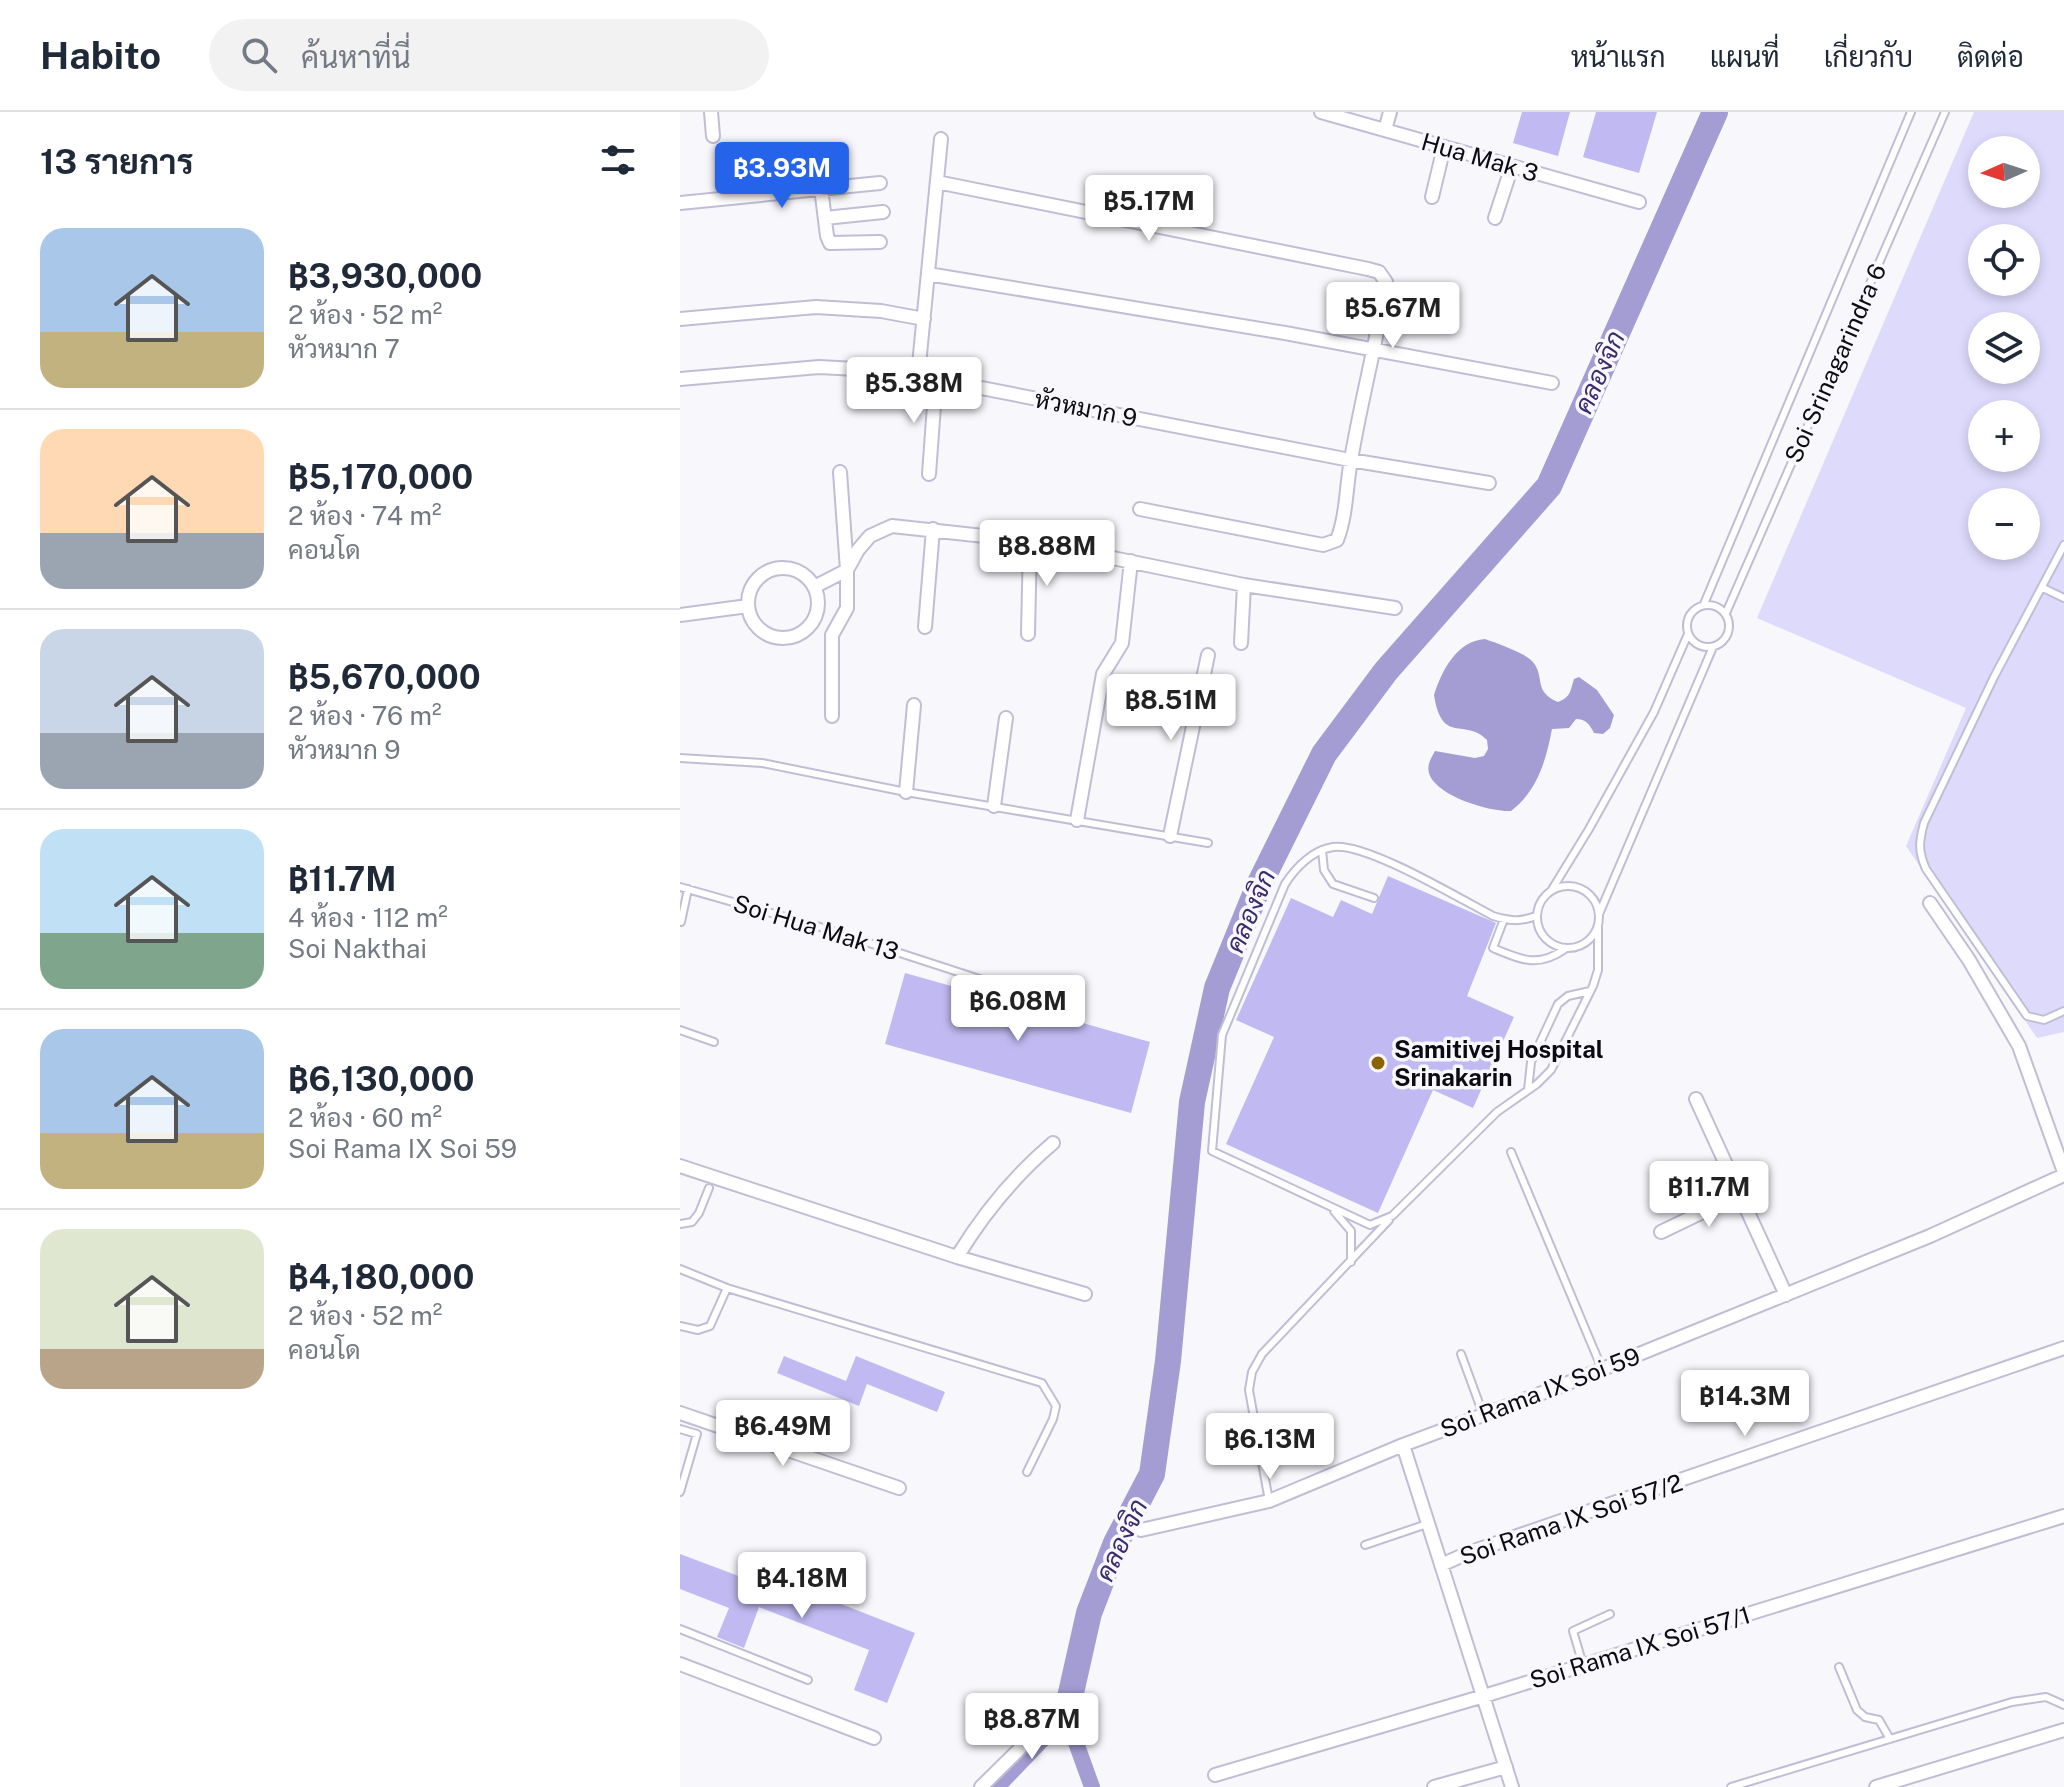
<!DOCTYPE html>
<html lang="th">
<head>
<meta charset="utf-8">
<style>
	body { margin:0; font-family:"Public Sans",Sarabun,sans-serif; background:#f2f2f3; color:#1f2937; height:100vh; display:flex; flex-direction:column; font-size:30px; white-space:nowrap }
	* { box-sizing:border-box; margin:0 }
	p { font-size:26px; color:#747a83 }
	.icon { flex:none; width:44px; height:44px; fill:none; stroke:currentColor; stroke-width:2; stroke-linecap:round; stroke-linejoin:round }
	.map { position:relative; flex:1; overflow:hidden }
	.side { display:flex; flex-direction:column; background:#fff; width:680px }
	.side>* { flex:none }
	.needle { width:52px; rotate:267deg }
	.fabs { position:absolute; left:1288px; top:24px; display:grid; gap:16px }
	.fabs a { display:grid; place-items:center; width:72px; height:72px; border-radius:50%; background:#fff; box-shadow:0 4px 12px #0003; font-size:40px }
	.price { position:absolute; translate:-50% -68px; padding:0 18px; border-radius:8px; background:#fff; color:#222; font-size:26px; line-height:52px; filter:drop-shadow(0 2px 4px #0008) }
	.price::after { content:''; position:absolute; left:50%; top:48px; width:24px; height:18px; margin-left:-12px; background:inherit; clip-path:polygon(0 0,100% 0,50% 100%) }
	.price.active { background:#2563eb; color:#fff }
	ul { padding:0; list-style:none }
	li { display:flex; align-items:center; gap:24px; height:200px; padding:0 40px }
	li+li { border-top:2px solid #e0e1e3 }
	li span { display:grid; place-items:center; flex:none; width:224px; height:160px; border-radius:24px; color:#555 }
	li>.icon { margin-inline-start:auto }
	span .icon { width:96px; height:96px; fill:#fffc; stroke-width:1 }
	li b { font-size:34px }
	h2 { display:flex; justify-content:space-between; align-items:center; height:96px; padding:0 40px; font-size:34px }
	header { display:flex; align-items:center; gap:48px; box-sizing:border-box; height:112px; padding:0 40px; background:#fff; border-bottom:2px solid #e0e1e3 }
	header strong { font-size:38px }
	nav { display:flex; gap:44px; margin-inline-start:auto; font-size:28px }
	.search { width:560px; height:72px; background:#f2f2f3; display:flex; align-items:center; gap:20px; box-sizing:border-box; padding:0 28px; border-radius:44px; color:#747a83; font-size:30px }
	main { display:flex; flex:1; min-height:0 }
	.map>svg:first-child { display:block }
</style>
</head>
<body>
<header>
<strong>Habito</strong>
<div class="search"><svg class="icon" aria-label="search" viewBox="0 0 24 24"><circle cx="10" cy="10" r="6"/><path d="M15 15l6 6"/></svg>ค้นหาที่นี่</div>
<nav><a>หน้าแรก</a><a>แผนที่</a><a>เกี่ยวกับ</a><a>ติดต่อ</a></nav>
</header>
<main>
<section class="side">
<h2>13 รายการ<svg class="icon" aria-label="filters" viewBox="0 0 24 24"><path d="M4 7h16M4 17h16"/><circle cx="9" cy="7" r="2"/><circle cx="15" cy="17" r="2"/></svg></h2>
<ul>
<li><span style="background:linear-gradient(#a9c7e8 65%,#c2b280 0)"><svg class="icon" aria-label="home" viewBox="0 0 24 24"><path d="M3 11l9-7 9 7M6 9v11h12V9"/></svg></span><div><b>฿3,930,000</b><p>2 ห้อง · 52 m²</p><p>หัวหมาก 7</p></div></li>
<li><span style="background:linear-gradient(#ffd9b3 65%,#9aa5b1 0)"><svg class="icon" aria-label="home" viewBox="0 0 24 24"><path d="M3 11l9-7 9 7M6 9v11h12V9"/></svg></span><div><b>฿5,170,000</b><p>2 ห้อง · 74 m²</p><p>คอนโด</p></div></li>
<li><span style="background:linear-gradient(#c9d6e8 65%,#9aa5b1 0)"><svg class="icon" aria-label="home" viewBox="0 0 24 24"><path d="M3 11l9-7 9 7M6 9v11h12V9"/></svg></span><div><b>฿5,670,000</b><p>2 ห้อง · 76 m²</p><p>หัวหมาก 9</p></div></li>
<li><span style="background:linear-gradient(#bfe0f5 65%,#7fa58c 0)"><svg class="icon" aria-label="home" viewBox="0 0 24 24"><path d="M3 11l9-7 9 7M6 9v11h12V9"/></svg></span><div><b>฿11.7M</b><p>4 ห้อง · 112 m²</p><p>Soi Nakthai</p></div></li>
<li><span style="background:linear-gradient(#a9c7e8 65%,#c2b280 0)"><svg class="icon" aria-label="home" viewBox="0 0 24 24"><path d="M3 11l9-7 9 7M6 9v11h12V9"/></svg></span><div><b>฿6,130,000</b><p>2 ห้อง · 60 m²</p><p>Soi Rama IX Soi 59</p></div></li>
<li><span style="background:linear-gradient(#dfe7d0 75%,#b9a48a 0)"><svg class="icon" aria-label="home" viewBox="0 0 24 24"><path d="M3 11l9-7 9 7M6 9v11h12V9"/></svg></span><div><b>฿4,180,000</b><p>2 ห้อง · 52 m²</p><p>คอนโด</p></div></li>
</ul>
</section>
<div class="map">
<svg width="1384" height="1675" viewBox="0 0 1384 1675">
	<rect width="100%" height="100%" fill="#f7f7fc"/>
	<!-- green -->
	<path fill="#dddafc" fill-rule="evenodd" d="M1294,0H1384V920L1357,926L1226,734L1286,596L1077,506ZM1302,38H1346V82H1302ZM1302,126H1346V170H1302ZM1302,214H1346V258H1302ZM1302,302H1346V346H1302ZM1302,390H1346V434H1302Z"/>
	<!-- water -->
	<path fill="#a49dd3" d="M805,527C816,531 845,541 852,549C866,564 852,579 878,590C891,585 890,579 894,567L899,565L917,578L934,603L930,616L923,622L914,621C910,613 906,607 896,607L889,616L872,617C866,648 858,678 831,699C810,700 760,685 750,664C746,654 750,648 755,639L795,646L804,644L808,637L807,628C785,605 762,634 754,583C762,558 777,529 805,527Z"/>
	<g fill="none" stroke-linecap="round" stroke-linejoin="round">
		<!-- canal -->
		<path stroke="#a49dd3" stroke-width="16" d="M317,1675L386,1603L412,1675"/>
		<!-- river -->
		<path stroke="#a49dd3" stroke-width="26" d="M386,1603L409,1501L436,1431L472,1362L488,1249L512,990L537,876L579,773L644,642L706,559L869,374L1035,0"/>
	</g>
	<!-- building -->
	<path fill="#c1baf2" d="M842,0H890L878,44L833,31Z
		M916,0H977L959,61L903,45Z
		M708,764L816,811L787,884L834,905L793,996L753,978L698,1101L546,1032L594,925L556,908L611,786L653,805L661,788L692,802Z
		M225,861L470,930L451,1001L205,932Z
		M104,1244L166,1269L176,1244L265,1280L257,1300L187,1272L179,1294L97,1261Z
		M0,1442L96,1478L100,1468L235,1521L207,1591L174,1578L189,1538L79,1495L64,1536L37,1525L49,1496L0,1477Z"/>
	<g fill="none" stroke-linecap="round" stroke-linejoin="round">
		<defs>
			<path id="lane" d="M1384,433L1314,565L1244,711C1239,730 1238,739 1246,757L1347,904L1364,908L1384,899
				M1363,476L1384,486
				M1024,492L1231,0
				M1007 514a21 21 0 1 1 42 0a21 21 0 1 1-42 0Z
				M1046,501L1265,0
				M0,646L82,651L226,680L528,731
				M642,738L644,758L653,772L694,786
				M857 805a31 31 0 1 1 62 0a31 31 0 1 1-62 0Z
				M0,775L137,814L318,873
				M871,779L909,717L974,600L1008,522
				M919,802L1033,535
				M856,804C840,810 830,809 813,804C780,787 686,730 653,735C633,738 616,755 605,772L542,923L532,1039L690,1113L712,1104L817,1000L857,972L871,958L913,874L918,858V815
				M824,807L813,836C842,848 858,856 885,837
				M1,810L8,777
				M0,918L34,930
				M848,978L851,950L878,892L888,884L910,879
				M831,1040L922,1257
				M654,1099L671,1119V1150
				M0,1112L12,1110L19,1101L29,1076
				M0,1157L47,1176
				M0,1214L18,1218L30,1214L47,1176L362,1271L376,1294L373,1307L347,1360
				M781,1242L803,1302
				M0,1317L17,1322L0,1380
				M589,1389L569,1278L572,1260L582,1242L709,1108
				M685,1433L747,1412
				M0,1517L128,1568
				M903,1553L893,1519L930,1502
				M1159,1555L1177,1598L1185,1605L1199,1608L1210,1627
				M1051,1675L1332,1590L1366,1585L1384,1593"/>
			<path id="street" d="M31,0L33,24
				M641,0L959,90
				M705,18L710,0
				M257,70L688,157L699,160L706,170C697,230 681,288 671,348C666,374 667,402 657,428L643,433L460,397
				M141,76L147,124L150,131L200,130
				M752,85L764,35
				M0,91L200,71
				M145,106L203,100
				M815,106L832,54
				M248,162L605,221L872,271
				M0,207L136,195L201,199L244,207
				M238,263L261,27
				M0,267L139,255L214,259L670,348L809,371
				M249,362L256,266
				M68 491a35 35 0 1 1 70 0a35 35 0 1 1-70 0Z
				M134,475L167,458L160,360
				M0,503L68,494
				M245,515L253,417
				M348,522L350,429
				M561,531L564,473
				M152,604V523L167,496V458L178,438L190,424L212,414L350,429L564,473L715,496
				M226,680L234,593
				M314,694L326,606
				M397,708L423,562L442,531L451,449
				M490,724L528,543
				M1250,791L1289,848L1339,934L1384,1060
				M1016,987L1106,1183
				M0,1054L277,1145L405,1182
				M981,1120L1060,1082
				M277,1145C303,1102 334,1064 373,1031
				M0,1301L219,1376
				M723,1333L832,1675
				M461,1418L589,1389L723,1333L878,1275L1250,1124L1384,1063
				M761,1453L788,1441L1384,1236
				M0,1552L194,1626
				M535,1663L804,1584L1384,1404
				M301,1675L378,1599
				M754,1675L826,1655
				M1196,1675L1384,1618"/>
		</defs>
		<!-- lane casing -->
		<use href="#lane" stroke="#c0bed4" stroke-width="10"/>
		<!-- street casing -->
		<use href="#street" stroke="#c0bed4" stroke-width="16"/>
		<!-- lane -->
		<use href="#lane" stroke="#fff" stroke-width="6"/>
		<!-- street -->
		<use href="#street" stroke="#fff" stroke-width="12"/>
	</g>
	<!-- markers -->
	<circle fill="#8c6304" stroke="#f7f7fc" stroke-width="3" cx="698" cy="951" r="8"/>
	<g text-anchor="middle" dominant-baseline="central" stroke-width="7" stroke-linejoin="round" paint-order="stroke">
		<!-- street labels -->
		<g font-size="24" fill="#0c0b13" stroke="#f7f7fc">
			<text transform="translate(800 45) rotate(16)">Hua Mak 3</text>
			<text transform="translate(1155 251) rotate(-66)">Soi Srinagarindra 6</text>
			<text transform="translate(406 296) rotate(11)">หัวหมาก 9</text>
			<text transform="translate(136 815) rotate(17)">Soi Hua Mak 13</text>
			<text transform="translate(860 1280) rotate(-21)">Soi Rama IX Soi 59</text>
			<text transform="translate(891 1407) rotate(-19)">Soi Rama IX Soi 57/2</text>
			<text transform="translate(960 1535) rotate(-17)">Soi Rama IX Soi 57/1</text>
		</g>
		<!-- poi labels -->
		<g font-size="24" font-weight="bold" fill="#0c0b13" stroke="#f7f7fc" text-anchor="start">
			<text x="714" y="937">Samitivej Hospital<tspan x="714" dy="28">Srinakarin</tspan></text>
		</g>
		<!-- water labels -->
		<g font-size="26" font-style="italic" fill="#3a2b6c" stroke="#f7f7fc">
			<text transform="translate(919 260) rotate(-66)">คลองจิก</text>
			<text transform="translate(570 799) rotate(-67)">คลองจิก</text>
			<text transform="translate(441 1428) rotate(-65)">คลองจิก</text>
		</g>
	</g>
</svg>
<div class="fabs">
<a><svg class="needle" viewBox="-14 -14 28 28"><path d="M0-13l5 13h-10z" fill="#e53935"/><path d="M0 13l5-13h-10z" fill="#747a83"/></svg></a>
<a><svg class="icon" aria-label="locate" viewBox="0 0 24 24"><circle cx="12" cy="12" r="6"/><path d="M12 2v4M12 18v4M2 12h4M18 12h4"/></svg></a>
<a><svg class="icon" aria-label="layers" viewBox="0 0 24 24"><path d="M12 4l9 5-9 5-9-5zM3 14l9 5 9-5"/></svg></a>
<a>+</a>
<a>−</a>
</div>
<b class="price active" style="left:102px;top:98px">฿3.93M</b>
<b class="price" style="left:469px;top:131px">฿5.17M</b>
<b class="price" style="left:713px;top:238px">฿5.67M</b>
<b class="price" style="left:234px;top:313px">฿5.38M</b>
<b class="price" style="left:367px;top:476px">฿8.88M</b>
<b class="price" style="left:491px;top:630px">฿8.51M</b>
<b class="price" style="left:338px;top:931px">฿6.08M</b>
<b class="price" style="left:1029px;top:1117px">฿11.7M</b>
<b class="price" style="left:1065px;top:1326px">฿14.3M</b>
<b class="price" style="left:103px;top:1356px">฿6.49M</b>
<b class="price" style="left:590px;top:1369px">฿6.13M</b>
<b class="price" style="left:122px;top:1508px">฿4.18M</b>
<b class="price" style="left:352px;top:1649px">฿8.87M</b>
</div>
</main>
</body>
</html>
